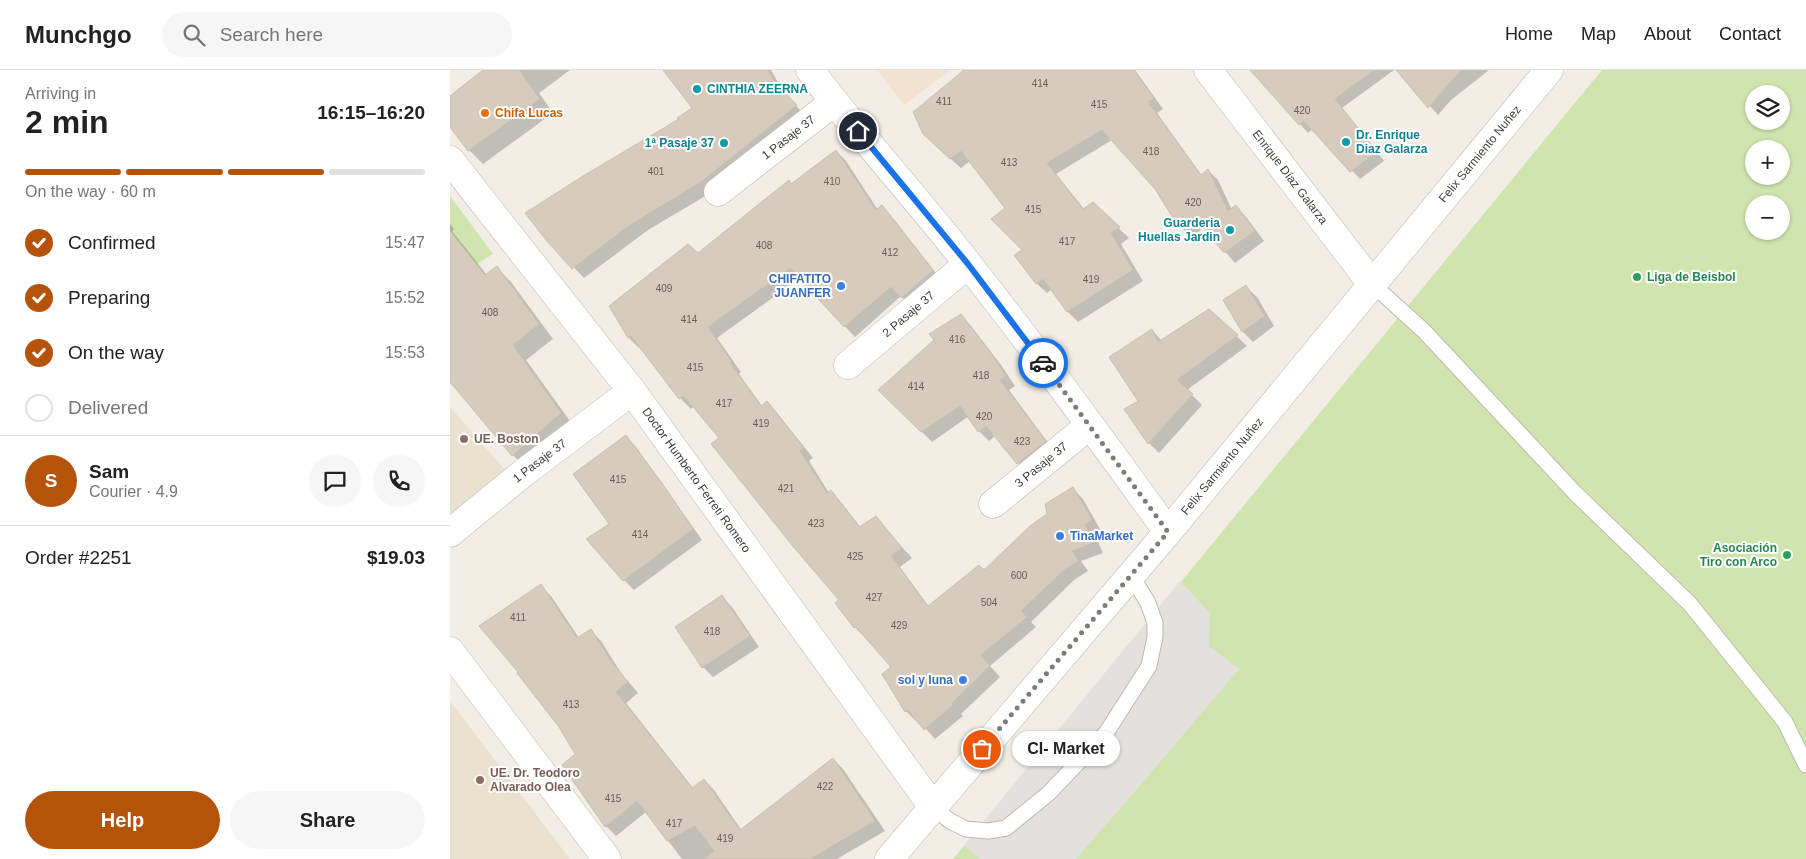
<!DOCTYPE html>
<html lang="en">
<head>
<meta charset="utf-8">
<style>
	body { margin:0; font-family:Helvetica,sans-serif; background:#f6f6f6; color:#222; height:100vh; display:flex; flex-direction:column; font-size:19px; white-space:nowrap }
	* { box-sizing:border-box; margin:0 }
	p { font-size:16px; color:#767676 }
	.icon { flex:none; width:28px; height:28px; fill:none; stroke:currentColor; stroke-width:2; stroke-linecap:round; stroke-linejoin:round }
	.map { position:relative; flex:1; overflow:hidden }
	.panel { display:flex; flex-direction:column; background:#fff; width:450px }
	.panel>* { flex:none }
	.fabs { position:absolute; left:1295px; top:15px; display:grid; gap:10px }
	.fabs a { display:grid; place-items:center; width:45px; height:45px; border-radius:50%; background:#fff; box-shadow:0 1px 4px #0004; font-size:25px }
	.pin { position:absolute; display:grid; place-items:center; width:42px; height:42px; color:#fff; margin:-21px; border:2px solid #fff; border-radius:50%; box-shadow:0 1px 5px #0007 }
	.courier { position:absolute; display:grid; place-items:center; width:50px; height:50px; margin:-25px; border:4px solid #1a73e8; border-radius:50%; background:#fff; color:#222; box-shadow:0 1px 6px #0007 }
	.bubble { position:absolute; height:35px; border-radius:18px; background:#fff; box-shadow:0 1px 4px #0004; font-size:16px; font-weight:700; line-height:35px; text-align:center }
	.head em { font-style:normal; font-weight:700 }
	.head div { display:flex; flex-direction:column-reverse }
	.head { display:flex; align-items:center; justify-content:space-between; height:85px; padding:0 25px }
	h1 { font-size:32px; font-weight:700; line-height:38px }
	.bar { display:grid; grid-template-columns:repeat(4,1fr); gap:8px 5px; align-content:center; height:60px; padding:0 25px }
	.bar i { height:6px; border-radius:4px; background:#e0e0e0 }
	.bar .on { background:#b45309 }
	.bar p { grid-column:span 4 }
	.line { display:flex; align-items:center; gap:12px; padding:0 25px; border-top:1px solid #e0e0e0 }
	.line div { flex:1 }
	.round { display:grid; place-items:center; flex:none; width:52px; height:52px; border-radius:26px; background:#f6f6f6 }
	ol { padding:0 25px; list-style:none }
	li { display:flex; align-items:center; gap:15px; height:55px }
	li p { margin-inline-start:auto }
	li .icon { padding:5px; border-radius:50%; background:#b45309; color:#fff; stroke-width:4 }
	li:last-child { color:#767676 }
	li i { width:28px; height:28px; border:2px solid #e0e0e0; border-radius:50% }
	.action { display:flex; gap:10px; margin-top:auto; padding:10px 25px }
	.action a { flex:1; height:58px; border-radius:30px; background:#b45309; color:#fff; font-size:20px; font-weight:700; line-height:58px; text-align:center }
	.action a+a { background:#f6f6f6; color:#222 }
	header { display:flex; align-items:center; gap:30px; box-sizing:border-box; height:70px; padding:0 25px; background:#fff; border-bottom:1px solid #e0e0e0 }
	header strong { font-size:24px }
	nav { display:flex; gap:28px; margin-inline-start:auto; font-size:18px }
	.search { width:350px; height:45px; background:#f6f6f6; display:flex; align-items:center; gap:12px; box-sizing:border-box; padding:0 18px; border-radius:28px; color:#767676; font-size:19px }
	main { display:flex; flex:1; min-height:0 }
	.map>svg:first-child { display:block }
	.commercial { fill:#f4e2d0 }
	.education { fill:#ebe1cf }
	.green { fill:#d0e5ae; fill-rule:evenodd }
	.parking { fill:#e3e0dd }
	.shadow { fill:#0003 }
	.building { fill:#d6cbbd; stroke:#cdbfae }
	.lines { fill:none; stroke-linecap:round; stroke-linejoin:round }
	.service-casing { stroke:#c0b7ab; stroke-width:17 }
	.minor-casing { stroke:#c0b7ab; stroke-width:29 }
	.tertiary-casing { stroke:#c0b7ab; stroke-width:29 }
	.service { stroke:#fff; stroke-width:15 }
	.minor { stroke:#fff; stroke-width:28 }
	.tertiary { stroke:#fff; stroke-width:28 }
	.done { stroke:#817b73; stroke-width:5; stroke-dasharray:0 9 }
	.route { stroke:#1a73e8; stroke-width:6 }
	.culture-dot { fill:#0f9aa8; stroke:#fff; stroke-width:2 }
	.food-dot { fill:#e8710a; stroke:#fff; stroke-width:2 }
	.leisure-dot { fill:#2e9e5b; stroke:#fff; stroke-width:2 }
	.shop-dot { fill:#3f7fe0; stroke:#fff; stroke-width:2 }
	.education-dot { fill:#8d6e63; stroke:#fff; stroke-width:2 }
	.labels { text-anchor:middle; stroke-width:4; stroke-linejoin:round; paint-order:stroke }
	.number-label { font-size:10px; fill:#686057 }
	.culture-label { font-size:12px; font-weight:bold; fill:#0d838f; stroke:#fff; text-anchor:start }
	.food-label { font-size:12px; font-weight:bold; fill:#c56008; stroke:#fff; text-anchor:start }
	.street-label { font-size:12px; fill:#443d35; stroke:#fff }
	.leisure-label { font-size:12px; font-weight:bold; fill:#27864d; stroke:#fff; text-anchor:start }
	.shop-label { font-size:12px; font-weight:bold; fill:#366cbe; stroke:#fff; text-anchor:end }
	.education-label { font-size:12px; font-weight:bold; fill:#785e54; stroke:#fff; text-anchor:start }
</style>
</head>
<body>
<header>
<strong>Munchgo</strong>
<div class="search"><svg class="icon" aria-label="search" viewBox="0 0 24 24"><circle cx="10" cy="10" r="6"/><path d="M15 15l6 6"/></svg>Search here</div>
<nav><a>Home</a><a>Map</a><a>About</a><a>Contact</a></nav>
</header>
<main>
<section class="panel">
<div class="head"><div><h1>2 min</h1><p>Arriving in</p></div><em>16:15–16:20</em></div>
<div class="bar"><i class="on"></i><i class="on"></i><i class="on"></i><i></i><p>On the way · 60 m</p></div>
<ol>
<li><svg class="icon" aria-label="check" viewBox="0 0 24 24"><path d="M5 12l5 5 9-10"/></svg>Confirmed<p>15:47</p></li>
<li><svg class="icon" aria-label="check" viewBox="0 0 24 24"><path d="M5 12l5 5 9-10"/></svg>Preparing<p>15:52</p></li>
<li><svg class="icon" aria-label="check" viewBox="0 0 24 24"><path d="M5 12l5 5 9-10"/></svg>On the way<p>15:53</p></li>
<li><i></i>Delivered</li>
</ol>
<div class="line" style="height:90px"><b class="round" style="background:#b45309;color:#fff">S</b><div><b>Sam</b><p>Courier · 4.9</p></div><a class="round"><svg class="icon" aria-label="chat" viewBox="0 0 24 24"><path d="M4 5h16v11H9l-5 4z"/></svg></a><a class="round"><svg class="icon" aria-label="phone" viewBox="0 0 24 24"><path d="M5 4h4l2 5-3 2q2 4 5 5l2-3 5 2v4C11 20 4 13 5 4z"/></svg></a></div>
<div class="line" style="height:65px"><div>Order #2251</div><b>$19.03</b></div>
<div class="action"><a>Help</a><a>Share</a></div>
</section>
<div class="map">
<svg width="1356" height="789" viewBox="0 0 1356 789">
	<rect width="100%" height="100%" fill="#f2ede5"/>
	<polygon class="commercial" points="428,0 500,0 454,35"/>
	<g class="education">
		<polygon points="0,337 56,401 0,444"/>
		<polygon points="0,631 120,789 0,789"/>
	</g>
	<g class="green">
		<path d="M 1152,0 L 1356,0 L 1356,789 L 503,789 ZM 1304,24 L 1331,24 L 1331,51 L 1304,51 ZM 1304,79 L 1331,79 L 1331,106 L 1304,106 ZM 1304,134 L 1331,134 L 1331,161 L 1304,161 Z"/>
		<polygon points="0,126 43,184 27,194 0,161"/>
	</g>
	<polygon class="parking" points="730,511 760,543 759,576 789,599 694,711 626,789 530,789 514,775"/>
	<g class="shadow">
		<polygon points="36,0 120,0 89,23 103,43 33,94 19,80 0,55 0,28"/>
		<polygon points="215,0 321,0 335,25 356,46 262,122 198,160 134,208 97,169 243,38"/>
		<polygon points="516,0 685,0 713,39 707,43 752,106 758,100 768,110 782,140 786,137 796,147 814,171 785,193 754,157 747,163 737,163 727,152 706,118 662,70 606,104 634,139 643,134 679,168 671,174 693,211 628,252 618,242 602,219 597,223 586,213 557,138 520,91 511,98 484,74"/>
		<polygon points="800,0 944,0 892,38 934,91 910,109 863,59 858,63"/>
		<polygon points="948,0 1039,0 1001,30 988,45"/>
		<polygon points="386,81 396,91 428,140 432,137 442,147 492,211 462,237 451,226 405,267 350,208 267,268 291,302 289,304 312,336 316,333 327,343 363,388 359,391 379,423 381,422 391,432 411,458 425,448 462,488 450,497 479,537 534,502 598,445 623,419 633,429 651,461 645,465 653,483 631,491 638,501 624,510 581,552 586,557 540,596 550,607 511,644 513,646 485,669 468,650 466,651 456,641 443,597 405,557 390,531 271,368 244,336 241,339 230,328 190,277 189,278 179,268 161,236 248,185"/>
		<polygon points="0,154 4,159 2,161 37,205 47,198 61,212 103,269 76,290 125,358 77,399 63,385 0,295"/>
		<polygon points="796,217 807,227 824,256 803,272 793,262 774,231"/>
		<polygon points="759,240 797,276 737,320 752,335 709,383 699,373 690,331 702,260 712,271"/>
		<polygon points="511,245 521,256 551,295 565,316 559,320 605,382 578,404 545,366 539,371 529,361 519,346 482,372 430,320"/>
		<polygon points="176,367 186,377 252,470 184,520 174,510 161,454"/>
		<polygon points="91,516 101,526 129,568 141,561 151,571 171,603 188,623 176,633 243,718 254,710 264,720 292,761 383,689 393,699 435,761 387,789 232,789 196,742 166,766 156,756 113,695 127,685"/>
		<polygon points="272,527 282,537 309,577 263,607 253,597"/>
	</g>
	<g class="building">
		<polygon points="33,0 69,0 90,29 18,81 0,57 0,26"/>
		<polygon points="213,0 318,0 325,13 347,35 251,112 180,155 122,199 96,170 75,143 133,106 229,49 227,48 242,38"/>
		<polygon points="514,0 684,0 704,28 698,32 751,105 758,99 778,141 786,135 805,161 774,183 745,147 736,153 726,153 705,119 652,60 597,93 633,139 643,132 670,157 661,163 683,200 617,242 593,209 586,214 564,185 572,180 541,149 555,138 511,81 500,89 473,64 463,42"/>
		<polygon points="800,0 924,0 885,29 927,82 900,102 854,51 849,55"/>
		<polygon points="946,0 1011,0 978,38"/>
		<polygon points="386,80 426,140 432,135 483,200 451,228 441,217 394,257 340,198 258,257 282,292 280,293 311,336 317,331 354,378 350,381 377,423 381,420 409,457 426,446 452,478 441,486 478,536 529,495 534,500 580,456 597,444 595,434 623,417 642,450 635,455 644,473 622,481 629,491 614,500 571,541 577,547 531,585 540,596 502,633 503,635 474,660 458,640 455,642 432,604 441,597 406,557 404,558 385,533 389,530 346,480 261,374 269,368 234,326 229,329 181,266 178,268 159,236 238,174 248,183 339,110 341,114"/>
		<polygon points="0,161 35,205 47,196 89,254 63,275 111,343 62,386 0,312"/>
		<polygon points="796,215 815,246 792,262 773,230"/>
		<polygon points="759,239 788,265 727,310 743,324 698,374 674,339 688,331 659,287 702,259 708,272"/>
		<polygon points="511,244 541,283 556,306 550,310 596,371 567,394 536,356 528,362 510,336 471,362 428,320 484,270 479,264"/>
		<polygon points="176,365 212,413 243,459 173,511 136,469 159,454 123,404"/>
		<polygon points="91,514 127,568 141,559 161,591 178,612 166,622 242,718 254,709 290,760 383,688 425,751 360,789 254,789 264,781 245,756 217,771 187,731 155,757 112,695 125,684 109,657 67,603 68,602 29,556"/>
		<polygon points="272,525 300,566 252,598 225,557"/>
	</g>
	<g class="lines">
		<defs>
			<g id="service">
				<polyline points="922,214 974,261 1125,423 1240,534 1335,652 1356,695"/>
				<polyline points="483,737 500,751 516,759 538,761 556,758 599,723 656,663 699,596 705,567 705,553 698,533 681,505"/>
			</g>
			<g id="minor">
				<path d="M 360,0 C 410,67 467,128 518,194 C 587,281 653,372 718,462"/>
				<path id="s1" d="M 758,0 L 922,214"/>
				<path id="s2" d="M 0,90 L 182,321 L 483,737"/>
				<path id="s3" d="M 268,122 L 384,32"/>
				<path id="s4" d="M 398,295 L 518,194"/>
				<path id="s5" d="M 543,434 L 640,355"/>
				<path id="s6" d="M 0,463 L 72,404 L 182,321"/>
				<polyline points="0,581 157,789"/>
			</g>
			<g id="tertiary">
				<path id="s7" d="M 439,789 L 718,462 L 1099,0"/>
			</g>
		</defs>
		<use href="#service" class="service-casing"/>
		<use href="#minor" class="minor-casing"/>
		<use href="#tertiary" class="tertiary-casing"/>
		<use href="#service" class="service"/>
		<use href="#minor" class="minor"/>
		<use href="#tertiary" class="tertiary"/>
	</g>
	<g class="lines">
		<polyline class="done" points="532,679 718,462 593,293"/>
		<polyline class="route" points="408,61 518,194 593,293"/>
	</g>
	<g class="culture-dot">
		<circle cx="247" cy="19" r="5"/>
		<circle cx="896" cy="72" r="5"/>
		<circle cx="274" cy="73" r="5"/>
		<circle cx="780" cy="160" r="5"/>
	</g>
	<circle class="food-dot" cx="35" cy="43" r="5"/>
	<g class="leisure-dot">
		<circle cx="1187" cy="207" r="5"/>
		<circle cx="1337" cy="485" r="5"/>
	</g>
	<g class="shop-dot">
		<circle cx="391" cy="216" r="5"/>
		<circle cx="610" cy="466" r="5"/>
		<circle cx="513" cy="610" r="5"/>
	</g>
	<g class="education-dot">
		<circle cx="14" cy="369" r="5"/>
		<circle cx="30" cy="710" r="5"/>
	</g>
	<g class="labels">
		<g class="number-label">
			<text x="590" y="17">414</text>
			<text x="494" y="35">411</text>
			<text x="649" y="38">415</text>
			<text x="852" y="44">420</text>
			<text x="701" y="85">418</text>
			<text x="559" y="96">413</text>
			<text x="206" y="105">401</text>
			<text x="382" y="115">410</text>
			<text x="743" y="136">420</text>
			<text x="583" y="143">415</text>
			<text x="617" y="175">417</text>
			<text x="314" y="179">408</text>
			<text x="440" y="186">412</text>
			<text x="641" y="213">419</text>
			<text x="214" y="222">409</text>
			<text x="40" y="246">408</text>
			<text x="239" y="253">414</text>
			<text x="507" y="273">416</text>
			<text x="245" y="301">415</text>
			<text x="531" y="309">418</text>
			<text x="466" y="320">414</text>
			<text x="274" y="337">417</text>
			<text x="534" y="350">420</text>
			<text x="311" y="357">419</text>
			<text x="572" y="375">423</text>
			<text x="168" y="413">415</text>
			<text x="336" y="422">421</text>
			<text x="366" y="457">423</text>
			<text x="190" y="468">414</text>
			<text x="405" y="490">425</text>
			<text x="569" y="509">600</text>
			<text x="424" y="531">427</text>
			<text x="539" y="536">504</text>
			<text x="68" y="551">411</text>
			<text x="449" y="559">429</text>
			<text x="262" y="565">418</text>
			<text x="121" y="638">413</text>
			<text x="375" y="720">422</text>
			<text x="163" y="732">415</text>
			<text x="224" y="757">417</text>
			<text x="275" y="772">419</text>
		</g>
		<g class="culture-label">
			<text x="257" y="23">CINTHIA ZEERNA</text>
			<text x="906" y="69">Dr. Enrique<tspan x="906" dy="14">Diaz Galarza</tspan></text>
			<text x="264" y="77" text-anchor="end">1ª Pasaje 37</text>
			<text x="770" y="157" text-anchor="end">Guarderia<tspan x="770" dy="14">Huellas Jardin</tspan></text>
		</g>
		<g class="food-label">
			<text x="45" y="47">Chifa Lucas</text>
		</g>
		<g class="street-label">
			<text dy="4" stroke="none"><textPath href="#s3" startOffset="89">1 Pasaje 37</textPath></text>
			<text dy="4" stroke="none"><textPath href="#s7" startOffset="920">Felix Sarmiento Nuñez</textPath></text>
			<text dy="4" stroke="none"><textPath href="#s1" startOffset="135">Enrique Díaz Galarza</textPath></text>
			<text dy="4" stroke="none"><textPath href="#s4" startOffset="79">2 Pasaje 37</textPath></text>
			<text dy="4" stroke="none"><textPath href="#s6" startOffset="115">1 Pasaje 37</textPath></text>
			<text dy="4" stroke="none"><textPath href="#s5" startOffset="62">3 Pasaje 37</textPath></text>
			<text dy="4" stroke="none"><textPath href="#s7" startOffset="515">Felix Sarmiento Nuñez</textPath></text>
			<text dy="4" stroke="none"><textPath href="#s2" startOffset="404">Doctor Humberto Ferreti Romero</textPath></text>
		</g>
		<g class="leisure-label">
			<text x="1197" y="211">Liga de Beisbol</text>
			<text x="1327" y="482" text-anchor="end">Asociación<tspan x="1327" dy="14">Tiro con Arco</tspan></text>
		</g>
		<g class="shop-label">
			<text x="381" y="213">CHIFATITO<tspan x="381" dy="14">JUANFER</tspan></text>
			<text x="620" y="470" text-anchor="start">TinaMarket</text>
			<text x="503" y="614">sol y luna</text>
		</g>
		<g class="education-label">
			<text x="24" y="373">UE. Boston</text>
			<text x="40" y="707">UE. Dr. Teodoro<tspan x="40" dy="14">Alvarado Olea</tspan></text>
		</g>
	</g>
</svg>
<div class="fabs">
<a><svg class="icon" aria-label="layers" viewBox="0 0 24 24"><path d="M12 4l9 5-9 5-9-5zM3 14l9 5 9-5"/></svg></a>
<a>+</a>
<a>−</a>
</div>
<div class="pin" style="left:532px;top:679px;background:#ea580c"><svg class="icon" aria-label="bag" viewBox="0 0 24 24"><path d="M5 8h14l-1 12H6zM9 8a3 3 0 0 1 6 0"/></svg></div>
<div class="pin" style="left:408px;top:61px;background:#1f2937"><svg class="icon" aria-label="home" viewBox="0 0 24 24"><path d="M3 11l9-7 9 7M6 9v11h12V9"/></svg></div>
<div class="courier" style="left:593px;top:293px"><svg class="icon" aria-label="car" viewBox="0 0 24 24"><path d="M5 17H2v-5l4-1 3-4h7l3 4 3 1v5h-3M9 17h6M6 11h13"/><circle cx="7" cy="17" r="2"/><circle cx="17" cy="17" r="2"/></svg></div>
<div class="bubble" style="left:562px;top:661px;width:108px">CI- Market</div>
</div>
</main>
</body>
</html>
